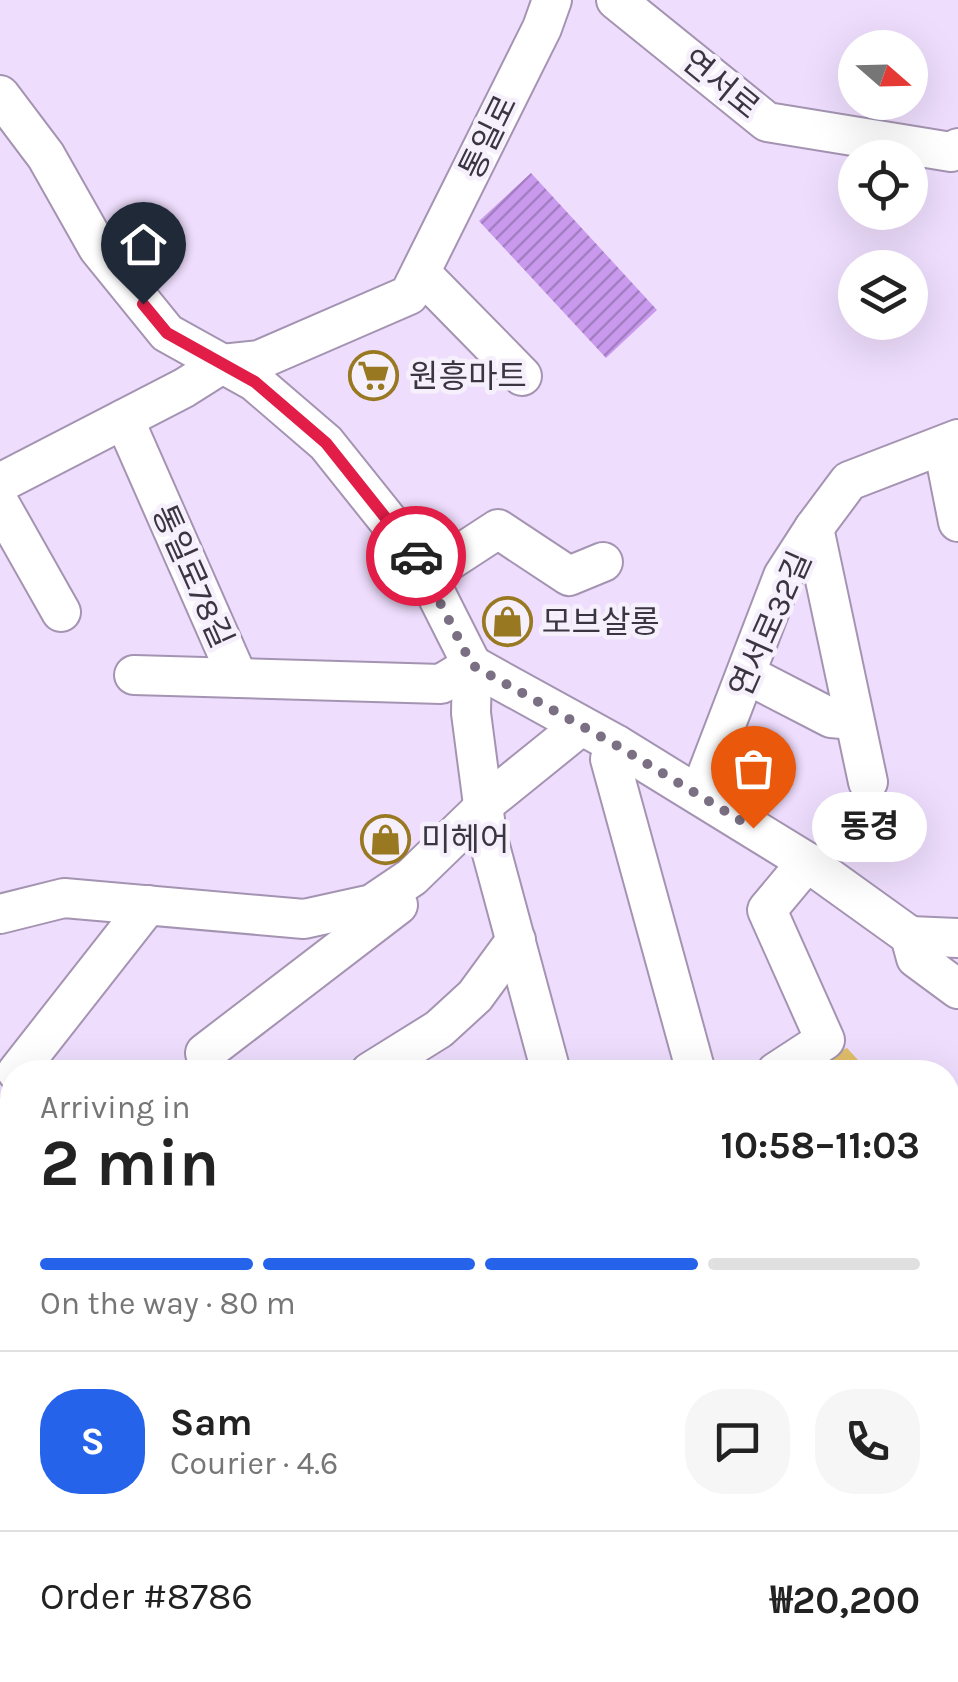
<!DOCTYPE html>
<html lang="en">
<head>
<meta charset="utf-8">
<style>
	body { margin:0; font-family:Karla,"Noto Sans KR",sans-serif; background:#f6f6f6; color:#222; height:100vh; display:flex; flex-direction:column; font-size:38px; white-space:nowrap }
	* { box-sizing:border-box; margin:0 }
	p { font-size:32px; color:#767676 }
	.icon { flex:none; width:55px; height:55px; fill:none; stroke:currentColor; stroke-width:2; stroke-linecap:round; stroke-linejoin:round }
	.map { position:relative; flex:1; overflow:hidden }
	.drawer { position:absolute; left:0px; top:1060px; width:960px; height:622px; display:flex; flex-direction:column; background:#fff; border-radius:40px 40px 0 0; box-shadow:0 10px 40px #0002 }
	.drawer>* { flex:none }
	.needle { width:65px; rotate:110deg }
	.tools { position:absolute; left:838px; top:30px; display:grid; gap:20px }
	.tools a { display:grid; place-items:center; width:90px; height:90px; border-radius:50%; background:#fff; box-shadow:0 10px 40px #0002; font-size:50px }
	.pin { position:absolute; display:grid; place-items:center; width:85px; height:85px; color:#fff; margin:-102px -42px; border-radius:50% 50% 50% 0; rotate:-45deg; box-shadow:0 0 10px #0007 }
	.pin .icon { rotate:45deg }
	.courier { position:absolute; display:grid; place-items:center; width:100px; height:100px; margin:-50px; border:8px solid #e11d48; border-radius:50%; background:#fff; color:#222; box-shadow:0 2px 12px #0007 }
	.bubble { position:absolute; height:70px; border-radius:35px; background:#fff; box-shadow:0 10px 40px #0002; font-size:32px; font-weight:700; line-height:70px; text-align:center }
	.head em { font-style:normal; font-weight:700 }
	.head div { display:flex; flex-direction:column-reverse }
	.head { display:flex; align-items:center; justify-content:space-between; height:170px; padding:0 40px }
	h1 { font-size:65px; font-weight:700; line-height:75px }
	.bar { display:grid; grid-template-columns:repeat(4,1fr); gap:15px 10px; align-content:center; height:120px; padding:0 40px }
	.bar i { height:12px; border-radius:8px; background:#e0e0e0 }
	.bar .selected { background:#2563eb }
	.bar p { grid-column:span 4 }
	.line { display:flex; align-items:center; gap:25px; padding:0 40px; border-top:2px solid #e0e0e0 }
	.line div { flex:1 }
	.round { display:grid; place-items:center; flex:none; width:105px; height:105px; border-radius:40px; background:#f6f6f6 }
	.map>svg:first-child { display:block }
	.park { fill:url(#park-crowns) }
	.building { fill:url(#building-hatch) }
	.lines { fill:none; stroke-linecap:round; stroke-linejoin:round }
	.minor-casing { stroke:#a494b2; stroke-width:42 }
	.minor { stroke:#fff; stroke-width:38 }
	.done { stroke:#7a6f83; stroke-width:10; stroke-dasharray:0 18 }
	.route { stroke:#e11d48; stroke-width:12 }
	.labels { text-anchor:middle; stroke-width:9; stroke-linejoin:round; paint-order:stroke }
	.street-label { font-size:32px; fill:#3b3441; stroke:#f6effc }
	.poi-label { font-size:32px; fill:#3b3441; stroke:#f6effc; text-anchor:start }
</style>
</head>
<body>
<div class="map">
<svg width="958" height="1682" viewBox="0 0 958 1682">
	<defs>
		<pattern id="park-crowns" width="20" height="18" patternUnits="userSpaceOnUse" patternTransform="scale(2.5)"><rect width="20" height="18" fill="#e1be69"/><path d="M2 6a3 3 0 1 1 6 0M12 15a3 3 0 1 1 6 0" fill="none" stroke="#b89b58"/></pattern>
		<pattern id="building-hatch" width="6" height="6" patternUnits="userSpaceOnUse" patternTransform="scale(2.5)"><rect width="6" height="6" fill="#c999ee"/><path d="M-1 1l2-2M0 6l6-6M5 7l2-2" fill="none" stroke="#a47ec2"/></pattern>
	</defs>
	<rect width="100%" height="100%" fill="#eeddfd"/>
	<polygon class="park" points="847,1048 869,1072 790,1072"/>
	<g class="building">
		<polygon points="531,173 657,310 606,358 479,221"/>
		<polygon points="414,1670 501,1670 497,1682 420,1682"/>
	</g>
	<g class="lines">
		<defs>
			<g id="minor">
				<polyline points="616,0 767,122 951,152 958,148"/>
				<polyline points="0,95 46,156 98,248 167,333 255,382 326,443 418,558 472,665 471,713 487,835 551,1072"/>
				<polyline points="421,273 522,376"/>
				<polyline points="124,419 238,678"/>
				<polyline points="943,446 958,522"/>
				<polyline points="0,483 184,388 222,364 259,360 409,295 542,28 552,0"/>
				<polyline points="0,504 61,612"/>
				<polyline points="814,528 868,782"/>
				<polyline points="426,576 498,529 569,576 603,562"/>
				<polyline points="746,674 831,718 854,720"/>
				<polyline points="134,675 441,684 472,665 617,745 807,862 910,936 916,958 958,989"/>
				<polyline points="617,745 610,759 696,1072"/>
				<polyline points="699,795 783,576 814,528 849,481 958,439"/>
				<polyline points="482,806 581,726"/>
				<polyline points="0,914 64,898 304,919 372,904 412,877 482,809"/>
				<polyline points="910,936 958,938"/>
				<polyline points="205,1053 398,905"/>
				<polyline points="17,1072 148,905"/>
				<polyline points="370,1072 439,1029 475,996 516,940"/>
				<polyline points="776,1072 825,1040 767,910 807,862"/>
				<polyline points="948,1155 958,1152"/>
				<polyline points="948,1294 958,1293"/>
				<polyline points="0,1378 12,1364"/>
				<polyline points="948,1454 958,1453"/>
				<polyline points="948,1576 958,1574"/>
				<polyline points="0,1656 12,1638"/>
				<polyline points="714,1670 715,1682"/>
				<polyline points="799,1670 801,1682"/>
				<polyline points="575,1677 591,1670"/>
				<polyline points="104,1682 105,1670"/>
				<polyline points="217,1682 222,1670"/>
				<polyline points="403,1682 408,1670"/>
			</g>
		</defs>
		<use href="#minor" class="minor-casing"/>
		<use href="#minor" class="minor"/>
	</g>
	<g class="lines">
		<polyline class="done" points="416,556 472,665 616,745 753,828"/>
		<polyline class="route" points="143,304 167,333 255,382 326,443 416,556"/>
	</g>
	<defs>
		<symbol id="supermarket-ring" viewBox="-11 -11 22 22"><circle r="9.5" fill="#f6effc" stroke="#987821" stroke-width="1.5"/><path d="M-6-5.5h2.5l.6 2H6L4.5 2H-2.5L-4.4-4H-6ZM-1.5 3.2a1.3 1.3 0 1 0 .1 0ZM3 3.2a1.3 1.3 0 1 0 .1 0Z" fill="#987821"/></symbol>
		<symbol id="shop-ring" viewBox="-11 -11 22 22"><circle r="9.5" fill="#f6effc" stroke="#987821" stroke-width="1.5"/><path d="M-5-2.5h2.3a2.7 3.5 0 0 1 5.4 0H5L5.5 6h-11ZM-1.5-2.5h3a1.5 2.3 0 0 0-3 0Z" fill="#987821"/></symbol>
	</defs>
	<g fill-rule="evenodd">
		<use href="#supermarket-ring" x="346" y="348" width="55" height="55"/>
		<use href="#shop-ring" x="480" y="594" width="55" height="55"/>
		<use href="#shop-ring" x="358" y="812" width="55" height="55"/>
	</g>
	<g class="labels">
		<g class="street-label">
			<text transform="translate(721 84) rotate(39)" y="11">연서로</text>
			<text transform="translate(488 137) rotate(-64)" y="11">통일로</text>
			<text transform="translate(193 576) rotate(66)" y="11">통일로78길</text>
			<text transform="translate(770 624) rotate(-66)" y="11">연서로32길</text>
		</g>
		<g class="poi-label">
			<text x="409" y="387">원흥마트</text>
			<text x="542" y="633">모브살롱</text>
			<text x="421" y="850">미헤어</text>
		</g>
	</g>
</svg>
<div class="tools">
<a><svg class="needle" viewBox="-14 -14 28 28"><path d="M0-13l5 13h-10z" fill="#e53935"/><path d="M0 13l5-13h-10z" fill="#767676"/></svg></a>
<a><svg class="icon" aria-label="locate" viewBox="0 0 24 24"><circle cx="12" cy="12" r="6"/><path d="M12 2v4M12 18v4M2 12h4M18 12h4"/></svg></a>
<a><svg class="icon" aria-label="layers" viewBox="0 0 24 24"><path d="M12 4l9 5-9 5-9-5zM3 14l9 5 9-5"/></svg></a>
</div>
<div class="pin" style="left:753px;top:828px;background:#ea580c"><svg class="icon" aria-label="bag" viewBox="0 0 24 24"><path d="M5 8h14l-1 12H6zM9 8a3 3 0 0 1 6 0"/></svg></div>
<div class="pin" style="left:143px;top:304px;background:#1f2937"><svg class="icon" aria-label="home" viewBox="0 0 24 24"><path d="M3 11l9-7 9 7M6 9v11h12V9"/></svg></div>
<div class="courier" style="left:416px;top:556px"><svg class="icon" aria-label="car" viewBox="0 0 24 24"><path d="M5 17H2v-5l4-1 3-4h7l3 4 3 1v5h-3M9 17h6M6 11h13"/><circle cx="7" cy="17" r="2"/><circle cx="17" cy="17" r="2"/></svg></div>
<div class="bubble" style="left:812px;top:792px;width:115px">동경</div>
<section class="drawer">
<div class="head"><div><h1>2 min</h1><p>Arriving in</p></div><em>10:58–11:03</em></div>
<div class="bar"><i class="selected"></i><i class="selected"></i><i class="selected"></i><i></i><p>On the way · 80 m</p></div>
<div class="line" style="height:180px"><b class="round" style="background:#2563eb;color:#fff">S</b><div><b>Sam</b><p>Courier · 4.6</p></div><a class="round"><svg class="icon" aria-label="chat" viewBox="0 0 24 24"><path d="M4 5h16v11H9l-5 4z"/></svg></a><a class="round"><svg class="icon" aria-label="phone" viewBox="0 0 24 24"><path d="M5 4h4l2 5-3 2q2 4 5 5l2-3 5 2v4C11 20 4 13 5 4z"/></svg></a></div>
<div class="line" style="height:130px"><div>Order #8786</div><b>₩20,200</b></div>
</section>
</div>
</body>
</html>
